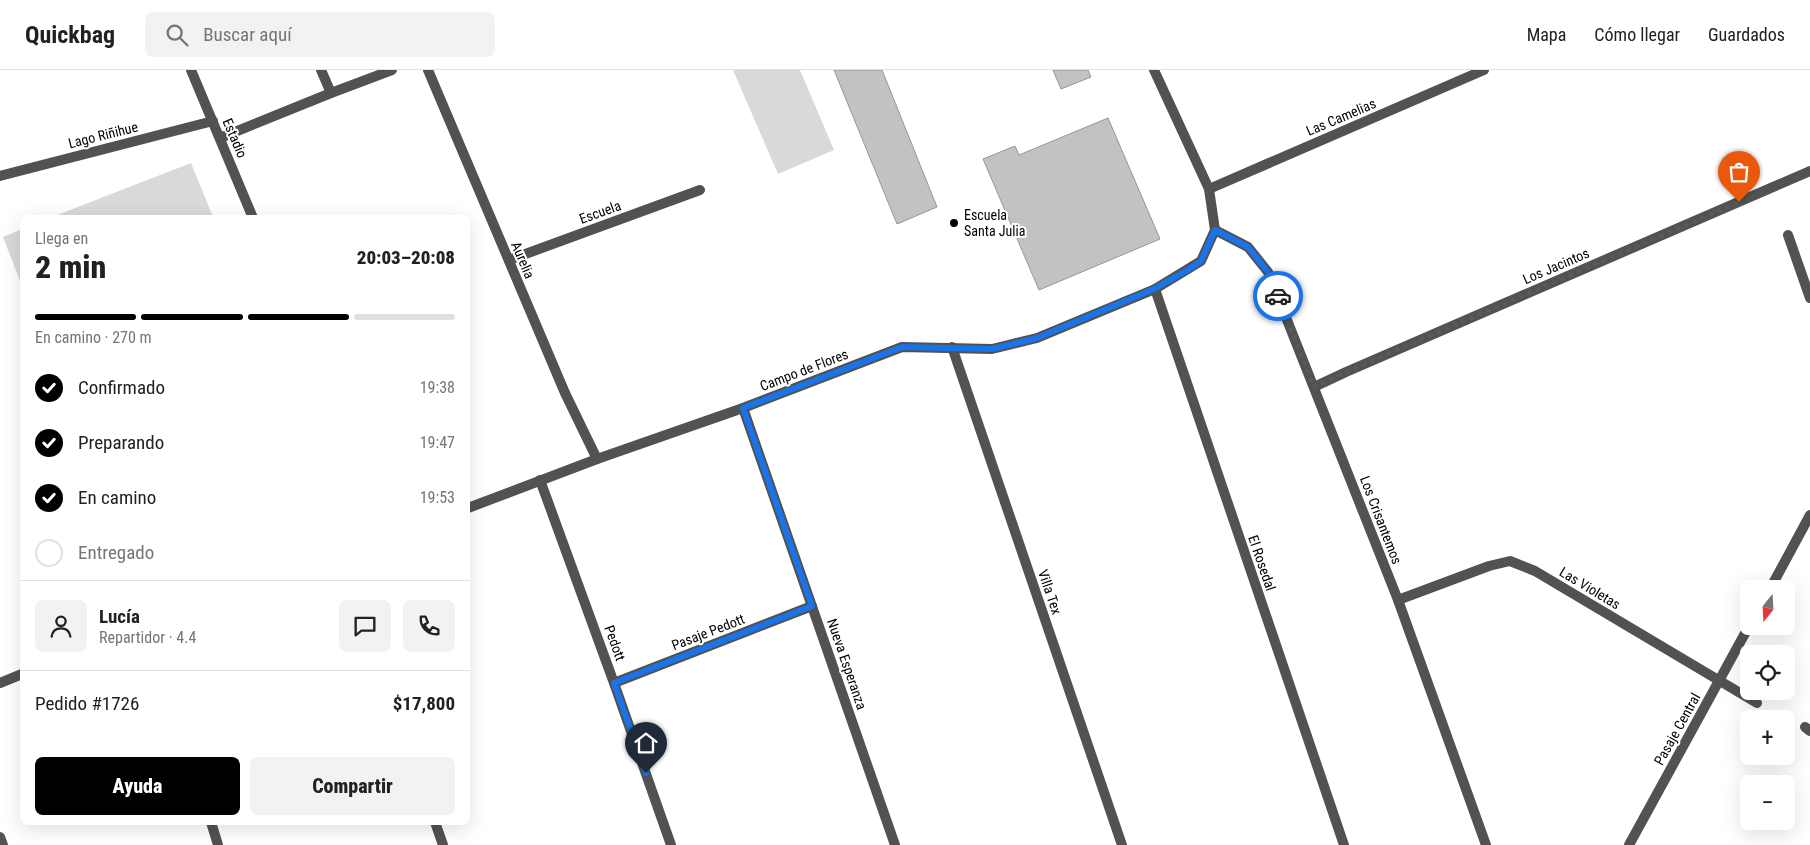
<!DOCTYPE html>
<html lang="es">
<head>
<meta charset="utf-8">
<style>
	body { margin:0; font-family:"Roboto Condensed",sans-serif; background:#f2f2f2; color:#202124; height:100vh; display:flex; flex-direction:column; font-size:19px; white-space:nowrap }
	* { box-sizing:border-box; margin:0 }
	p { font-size:16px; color:#757577 }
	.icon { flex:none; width:28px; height:28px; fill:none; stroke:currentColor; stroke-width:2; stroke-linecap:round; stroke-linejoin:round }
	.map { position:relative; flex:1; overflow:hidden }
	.details { position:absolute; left:20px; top:145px; width:450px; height:610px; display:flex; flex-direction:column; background:#fff; border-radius:8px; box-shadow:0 5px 20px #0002 }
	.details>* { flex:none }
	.needle { width:32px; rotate:198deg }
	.tools { position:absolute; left:1740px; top:510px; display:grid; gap:10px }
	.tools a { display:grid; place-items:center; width:55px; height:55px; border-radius:8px; background:#fff; box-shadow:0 5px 20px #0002; font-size:25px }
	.pin { position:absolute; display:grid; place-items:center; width:42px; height:42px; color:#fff; margin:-51px -21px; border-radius:50% 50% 50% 0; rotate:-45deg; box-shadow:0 0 5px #0007 }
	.pin .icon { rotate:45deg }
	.courier { position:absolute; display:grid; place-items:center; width:50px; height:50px; margin:-25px; border:4px solid #1a73e8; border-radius:50%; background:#fff; color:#222; box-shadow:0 1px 6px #0007 }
	.headline em { font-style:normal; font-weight:800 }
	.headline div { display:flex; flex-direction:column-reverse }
	.headline { display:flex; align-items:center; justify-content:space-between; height:85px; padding:0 15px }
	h1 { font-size:32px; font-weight:800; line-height:38px }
	.bar { display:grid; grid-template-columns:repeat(4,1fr); gap:8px 5px; align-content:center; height:60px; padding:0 15px }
	.bar i { height:6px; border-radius:4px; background:#e0e0e0 }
	.bar .current { background:#000 }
	.bar p { grid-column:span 4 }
	.line { display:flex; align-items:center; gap:12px; padding:0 15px; border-top:1px solid #e0e0e0 }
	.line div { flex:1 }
	.round { display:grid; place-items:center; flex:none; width:52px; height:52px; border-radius:8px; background:#f2f2f2 }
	ol { padding:0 15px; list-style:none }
	li { display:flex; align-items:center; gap:15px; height:55px }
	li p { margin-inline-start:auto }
	li .icon { padding:5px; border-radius:50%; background:#000; color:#fff; stroke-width:4 }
	li:last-child { color:#757577 }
	li i { width:28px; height:28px; border:2px solid #e0e0e0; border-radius:50% }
	.button { display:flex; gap:10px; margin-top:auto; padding:10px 15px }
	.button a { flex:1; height:58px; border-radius:8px; background:#000; color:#fff; font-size:20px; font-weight:800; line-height:58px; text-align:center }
	.button a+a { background:#f2f2f2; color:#202124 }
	header { display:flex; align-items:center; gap:30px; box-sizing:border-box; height:70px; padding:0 25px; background:#fff; border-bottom:1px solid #e0e0e0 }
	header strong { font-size:24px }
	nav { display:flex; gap:28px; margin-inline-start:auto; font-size:18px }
	.search { width:350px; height:45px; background:#f2f2f2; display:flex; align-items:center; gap:12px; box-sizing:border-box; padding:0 18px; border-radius:8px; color:#757577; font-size:19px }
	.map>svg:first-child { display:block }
	.green { fill:#d9d9d9 }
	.building { fill:#c2c2c2; stroke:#969696 }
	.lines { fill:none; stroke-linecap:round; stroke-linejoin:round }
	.minor { stroke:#525252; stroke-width:10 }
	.tertiary { stroke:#525252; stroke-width:10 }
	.done { stroke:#595959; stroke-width:5; stroke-dasharray:0 9 }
	.route { stroke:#1a73e8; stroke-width:6 }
	.poi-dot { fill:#000; stroke:#fff; stroke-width:2 }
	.labels { text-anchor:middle; stroke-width:4; stroke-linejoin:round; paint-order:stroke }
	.street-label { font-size:14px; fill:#000; stroke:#fff }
	.poi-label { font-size:14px; fill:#000; stroke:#fff; text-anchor:start }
</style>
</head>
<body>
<header>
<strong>Quickbag</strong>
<div class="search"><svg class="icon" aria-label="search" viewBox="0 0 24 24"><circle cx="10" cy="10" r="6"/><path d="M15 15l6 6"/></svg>Buscar aquí</div>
<nav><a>Mapa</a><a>Cómo llegar</a><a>Guardados</a></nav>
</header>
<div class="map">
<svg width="1810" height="775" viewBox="0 0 1810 775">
	<rect width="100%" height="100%" fill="#fff"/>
	<g class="green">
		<polygon points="733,0 800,0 834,80 778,104"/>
		<polygon points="191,93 213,147 52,147"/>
		<polygon points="22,159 22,216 3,167"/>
	</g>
	<g class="building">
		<polygon points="834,0 882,0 937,137 897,154"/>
		<polygon points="1053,0 1088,0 1091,7 1061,19"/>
		<polygon points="1108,48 1160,169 1039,220 983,89 1015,76 1019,85"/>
	</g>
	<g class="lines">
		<g class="minor">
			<polyline points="191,0 253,148"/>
			<polyline points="321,0 331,23"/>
			<polyline points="428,0 565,323 597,389"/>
			<polyline points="220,68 331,23 392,0"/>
			<polyline points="0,106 213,51"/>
			<polyline points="1209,119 1484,0"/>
			<polyline points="1215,160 1248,177 1268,202 1398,530 1486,775"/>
			<polyline points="1788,165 1810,228"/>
			<polyline points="509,190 700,120"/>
			<polyline points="952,277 1122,775"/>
			<polyline points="1314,317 1346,302 1810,101"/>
			<polyline points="743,338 895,775"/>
			<polyline points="540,410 614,613 671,775"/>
			<polyline points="468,438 597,389 743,338 902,277 992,279 1037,268 1155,219"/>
			<polyline points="1770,519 1810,445"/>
			<polyline points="1398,530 1489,496 1510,491 1535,501 1757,633"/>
			<polyline points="0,613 22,604"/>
			<polyline points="614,613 812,536"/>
			<polyline points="1805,657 1810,661"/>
			<polyline points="211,752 218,775"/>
			<polyline points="435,752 443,775"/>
			<polyline points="0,767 3,775"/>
			<polyline points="1629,775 1749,556"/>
		</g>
		<polyline class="tertiary" points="1154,0 1209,119 1215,160 1201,191 1155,219 1344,775"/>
	</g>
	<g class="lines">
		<polyline class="done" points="1278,226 1314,317 1346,302 1739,132"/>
		<polyline class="route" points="646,703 614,613 812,536 743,338 902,277 992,279 1037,268 1154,219 1186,201 1201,191 1215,160 1248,177 1268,202 1278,226"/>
	</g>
	<circle class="poi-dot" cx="954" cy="153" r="5"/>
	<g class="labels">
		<g class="street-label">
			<text transform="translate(1341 47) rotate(-23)" y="5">Las Camelias</text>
			<text transform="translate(103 65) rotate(-14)" y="5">Lago Riñihue</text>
			<text transform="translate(235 68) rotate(67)" y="5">Estadio</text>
			<text transform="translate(600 142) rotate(-20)" y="5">Escuela</text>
			<text transform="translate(523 190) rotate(67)" y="5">Aurelia</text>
			<text transform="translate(1556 196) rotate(-23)" y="5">Los Jacintos</text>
			<text transform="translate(804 300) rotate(-21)" y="5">Campo de Flores</text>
			<text transform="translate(1381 450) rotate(69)" y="5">Los Crisantemos</text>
			<text transform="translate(1262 493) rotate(71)" y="5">El Rosedal</text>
			<text transform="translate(1590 518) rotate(31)" y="5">Las Violetas</text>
			<text transform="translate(1050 522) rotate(71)" y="5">Villa Tex</text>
			<text transform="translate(708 562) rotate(-21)" y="5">Pasaje Pedott</text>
			<text transform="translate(615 573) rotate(70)" y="5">Pedott</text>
			<text transform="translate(847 594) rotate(71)" y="5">Nueva Esperanza</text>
			<text transform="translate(1677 659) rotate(-61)" y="5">Pasaje Central</text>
		</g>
		<g class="poi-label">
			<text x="964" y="150">Escuela<tspan x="964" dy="16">Santa Julia</tspan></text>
		</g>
	</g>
</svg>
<div class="tools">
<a><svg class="needle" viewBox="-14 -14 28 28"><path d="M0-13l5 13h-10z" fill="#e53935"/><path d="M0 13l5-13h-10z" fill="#757577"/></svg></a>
<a><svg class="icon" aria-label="locate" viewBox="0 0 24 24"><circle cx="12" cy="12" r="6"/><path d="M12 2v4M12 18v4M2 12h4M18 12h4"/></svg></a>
<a>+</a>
<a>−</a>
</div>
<div class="pin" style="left:1739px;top:132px;background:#ea580c"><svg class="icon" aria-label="bag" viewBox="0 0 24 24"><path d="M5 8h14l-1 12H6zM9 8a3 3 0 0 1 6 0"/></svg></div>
<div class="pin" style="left:646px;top:703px;background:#1f2937"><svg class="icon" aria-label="home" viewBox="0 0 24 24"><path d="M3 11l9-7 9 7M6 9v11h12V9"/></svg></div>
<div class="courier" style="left:1278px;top:226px"><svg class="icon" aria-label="car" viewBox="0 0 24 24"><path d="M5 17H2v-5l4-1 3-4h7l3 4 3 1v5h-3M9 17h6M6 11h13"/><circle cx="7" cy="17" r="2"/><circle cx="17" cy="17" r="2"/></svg></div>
<section class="details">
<div class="headline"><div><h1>2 min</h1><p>Llega en</p></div><em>20:03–20:08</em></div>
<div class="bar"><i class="current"></i><i class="current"></i><i class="current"></i><i></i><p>En camino · 270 m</p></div>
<ol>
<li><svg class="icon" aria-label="check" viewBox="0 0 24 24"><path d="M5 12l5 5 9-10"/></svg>Confirmado<p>19:38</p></li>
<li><svg class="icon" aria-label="check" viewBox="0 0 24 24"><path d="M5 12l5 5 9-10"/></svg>Preparando<p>19:47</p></li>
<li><svg class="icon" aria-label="check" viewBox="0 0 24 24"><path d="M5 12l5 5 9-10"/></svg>En camino<p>19:53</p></li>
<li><i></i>Entregado</li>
</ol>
<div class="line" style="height:90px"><a class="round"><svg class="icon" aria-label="person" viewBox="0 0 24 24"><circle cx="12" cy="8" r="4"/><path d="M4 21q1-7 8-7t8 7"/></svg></a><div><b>Lucía</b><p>Repartidor · 4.4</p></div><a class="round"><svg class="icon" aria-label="chat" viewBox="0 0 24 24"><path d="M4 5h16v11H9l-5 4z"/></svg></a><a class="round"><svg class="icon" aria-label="phone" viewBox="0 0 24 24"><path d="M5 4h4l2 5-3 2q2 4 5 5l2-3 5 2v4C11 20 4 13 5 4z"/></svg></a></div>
<div class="line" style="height:65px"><div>Pedido #1726</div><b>$17,800</b></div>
<div class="button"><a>Ayuda</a><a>Compartir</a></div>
</section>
</div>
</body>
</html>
